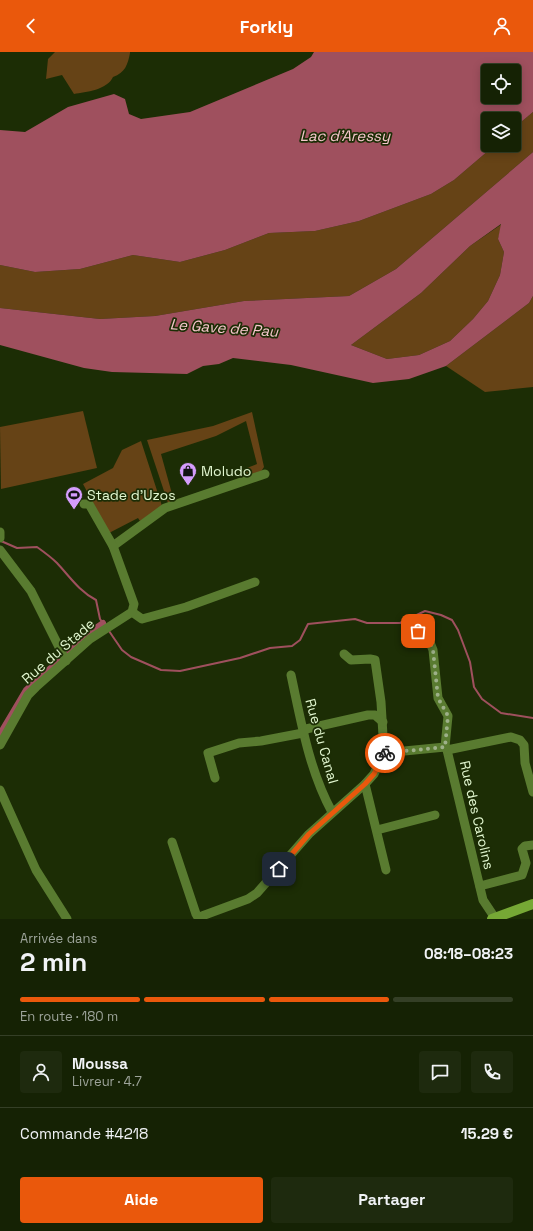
<!DOCTYPE html>
<html lang="fr">
<head>
<meta charset="utf-8">
<style>
	body { margin:0; font-family:"Space Grotesk",sans-serif; background:#1e2a0e; color:#f1f3f6; height:100vh; display:flex; flex-direction:column; font-size:15px; white-space:nowrap }
	* { box-sizing:border-box; margin:0 }
	p { font-size:13px; color:#9da49a }
	.icon { flex:none; width:22px; height:22px; fill:none; stroke:currentColor; stroke-width:2; stroke-linecap:round; stroke-linejoin:round }
	.map { position:relative; height:867px; overflow:hidden }
	.sheet { display:flex; flex-direction:column; background:#152204; flex:1 }
	.sheet>* { flex:none }
	.buttons { position:absolute; left:481px; top:12px; display:grid; gap:8px }
	.buttons a { display:grid; place-items:center; width:40px; height:40px; border-radius:4px; background:#152204; box-shadow:0 2px 10px #0003,0 0 0 1px #343f26; font-size:20px }
	.pin { position:absolute; display:grid; place-items:center; width:34px; height:34px; color:#fff; margin:-17px; border-radius:8px; box-shadow:0 2px 6px #0006 }
	.courier { position:absolute; display:grid; place-items:center; width:40px; height:40px; margin:-20px; border:3px solid #ea580c; border-radius:50%; background:#fff; color:#222; box-shadow:0 1px 5px #0007 }
	.summary em { font-style:normal; font-weight:700 }
	.summary div { display:flex; flex-direction:column-reverse }
	.summary { display:flex; align-items:center; justify-content:space-between; height:68px; padding:0 20px }
	h1 { font-size:26px; font-weight:700; line-height:30px }
	.bar { display:grid; grid-template-columns:repeat(4,1fr); gap:6px 4px; align-content:center; height:48px; padding:0 20px }
	.bar i { height:5px; border-radius:3px; background:#343f26 }
	.bar .current { background:#ea580c }
	.bar p { grid-column:span 4 }
	.line { display:flex; align-items:center; gap:10px; padding:0 20px; border-top:1px solid #343f26 }
	.line div { flex:1 }
	.round { display:grid; place-items:center; flex:none; width:42px; height:42px; border-radius:4px; background:#1e2a0e }
	.button { display:flex; gap:8px; margin-top:auto; padding:8px 20px }
	.button a { flex:1; height:46px; border-radius:4px; background:#ea580c; color:#fff; font-size:16px; font-weight:700; line-height:46px; text-align:center }
	.button a+a { background:#1e2a0e; color:#f1f3f6 }
	header { display:flex; justify-content:space-between; align-items:center; height:52px; padding:0 20px; background:#ea580c; color:#fff; font-size:18px; font-weight:700 }
	.map>svg:first-child { display:block }
	.green { fill:#664316 }
	.water { fill:#9f505e; fill-rule:evenodd }
	.lines { fill:none; stroke-linecap:round; stroke-linejoin:round }
	.stream { stroke:#9f505e; stroke-width:2 }
	.canal { stroke:#9f505e; stroke-width:6 }
	.minor { stroke:#597b30; stroke-width:9 }
	.major { stroke:#76a835; stroke-width:10 }
	.done { stroke:#9db089; stroke-width:4; stroke-dasharray:0 7.2 }
	.route { stroke:#ea580c; stroke-width:5 }
	.labels { text-anchor:middle; stroke-width:3.5; stroke-linejoin:round; paint-order:stroke }
	.poi-label { font-size:14px; fill:#e2f7d0; stroke:#1c2d05; text-anchor:start }
	.street-label { font-size:14px; fill:#e2f7d0; stroke:#1c2d05 }
	.water-label { font-size:15px; font-style:italic; fill:#f6c7cd; stroke:#1c2d05 }
</style>
</head>
<body>
<header><svg class="icon" aria-label="back" viewBox="0 0 24 24"><path d="M15 5l-7 7 7 7"/></svg>Forkly<svg class="icon" aria-label="person" viewBox="0 0 24 24"><circle cx="12" cy="8" r="4"/><path d="M4 21q1-7 8-7t8 7"/></svg></header>
<div class="map">
<svg width="533" height="867" viewBox="0 0 533 867">
	<rect width="100%" height="100%" fill="#1c2d05"/>
	<g class="green">
		<path d="M 55,0 L 130,0 L 130,1 C 128,12 125,21 113,25 C 107,38 86,40 74,42 L 62,23 L 46,27 L 48,7 Z"/>
		<polygon points="533,60 533,100 396,217 349,244 244,249 155,264 100,267 0,256 0,213 35,220 80,217 133,203 180,210 225,198 269,181 315,179 359,169 431,142 454,128 495,93 514,93 514,76"/>
		<polygon points="502,172 498,187 504,200 500,223 488,249 473,267 450,289 419,303 387,307 351,293 421,241 470,194"/>
		<polygon points="533,244 533,335 485,340 446,314 529,251"/>
		<polygon points="83,359 97,416 1,437 0,375"/>
		<polygon points="252,360 264,415 260,421 242,424 244,417 257,412 246,369 216,384 161,402 174,449 168,451 147,388 213,374"/>
		<polygon points="141,389 162,454 140,469 138,466 109,481 83,432 113,416 122,398"/>
	</g>
	<g class="water">
		<path d="M 314,0 L 533,0 L 533,60 L 514,76 L 514,67 L 488,67 L 488,93 L 495,93 L 454,128 L 431,142 L 359,169 L 315,179 L 269,181 L 225,198 L 180,210 L 133,203 L 80,217 L 35,220 L 0,213 L 0,78 L 25,80 L 68,55 L 114,42 L 125,47 L 129,62 L 141,67 L 190,60 L 293,17 L 311,5 ZM 488,19 L 514,19 L 514,45 L 488,45 Z"/>
		<path d="M 533,100 L 533,244 L 529,251 L 446,314 L 409,327 L 373,331 L 291,313 L 233,306 L 219,312 L 203,314 L 187,322 L 112,320 L 84,316 L 0,293 L 0,256 L 100,267 L 155,264 L 244,249 L 349,244 L 396,217 ZM 501,172 L 498,187 L 504,200 L 500,223 L 488,249 L 473,267 L 450,289 L 419,303 L 387,307 L 351,293 L 421,241 L 470,194 Z"/>
	</g>
	<g class="lines">
		<g class="stream">
			<path d="M 1,489 L 17,496 L 37,495 C 44,500 51,505 57,511 C 70,525 79,539 96,548 L 100,567 L 105,574"/>
			<polyline points="109,579 122,598 131,605 161,618 180,619 240,606 270,596 292,594 300,588 308,572 355,567 367,571 400,571 425,559 441,563 452,568 458,578 470,610 474,635 482,647 501,661 533,666"/>
		</g>
		<polyline class="canal" points="0,682 26,638 93,578 103,571"/>
		<g class="minor">
			<polyline points="0,486 0,480"/>
			<polyline points="113,494 165,456 265,422"/>
			<polyline points="0,498 31,539 66,609"/>
			<polyline points="132,560 142,567 186,555 255,530"/>
			<polyline points="344,602 351,608 370,607 375,608 381,650 384,701"/>
			<path d="M 291,623 C 301,669 309,718 332,760"/>
			<polyline points="0,693 28,643 36,635 90,587 132,560 134,552 113,494 89,452 84,452"/>
			<polyline points="445,695 447,698 483,848 495,866"/>
			<polyline points="447,698 511,685 520,688 524,693 525,711 533,740"/>
			<polyline points="215,726 208,701 239,691 261,689 303,681 306,677 368,663 375,663 383,670"/>
			<polyline points="365,732 386,818"/>
			<polyline points="0,738 36,818 67,867"/>
			<polyline points="377,778 435,763"/>
			<polyline points="172,790 196,862 199,867"/>
			<polyline points="480,834 522,823 526,811 522,797 525,794 533,793"/>
			<polyline points="199,867 202,864 248,847 257,841 309,782 365,732 374,722 384,701 445,695 448,664 438,646 433,598 429,588 419,579"/>
		</g>
		<polyline class="major" points="492,867 533,852"/>
	</g>
	<g class="lines">
		<polyline class="done" points="385,701 445,695 448,664 438,646 433,598 429,588 418,579"/>
		<polyline class="route" points="279,817 309,782 365,732 374,722 385,701"/>
	</g>
	<defs>
		<symbol id="shop-pin" viewBox="-11 -11 22 30"><path d="M0 17L-7.5 6A9.5 9.5 0 1 1 7.5 6Z" fill="#d49cfc" stroke="#1c2d05"/><path d="M-5-2.5h2.3a2.7 3.5 0 0 1 5.4 0H5L5.5 6h-11ZM-1.5-2.5h3a1.5 2.3 0 0 0-3 0Z" fill="#111"/></symbol>
		<symbol id="stadium-pin" viewBox="-11 -11 22 30"><path d="M0 17L-7.5 6A9.5 9.5 0 1 1 7.5 6Z" fill="#d49cfc" stroke="#1c2d05"/><path d="M0-5a6.5 5 0 1 0 0 10a6.5 5 0 1 0 0-10ZM-3.5-1.8h7v3.6h-7Z" fill="#111"/></symbol>
	</defs>
	<g fill-rule="evenodd">
		<use href="#shop-pin" x="178" y="409" width="20" height="27"/>
		<use href="#stadium-pin" x="64" y="433" width="20" height="27"/>
	</g>
	<g class="labels">
		<g class="poi-label">
			<text x="201" y="424">Moludo</text>
			<text x="87" y="448">Stade d'Uzos</text>
		</g>
		<g class="street-label">
			<text transform="translate(58 599) rotate(-41)" y="5">Rue du Stade</text>
			<text transform="translate(322 689) rotate(74)" y="5">Rue du Canal</text>
			<text transform="translate(477 763) rotate(77)" y="5">Rue des Carolins</text>
		</g>
		<g class="water-label">
			<text x="345" y="89">Lac d'Aressy</text>
			<text transform="translate(224 276) rotate(4)" y="5">Le Gave de Pau</text>
		</g>
	</g>
</svg>
<div class="buttons">
<a><svg class="icon" aria-label="locate" viewBox="0 0 24 24"><circle cx="12" cy="12" r="6"/><path d="M12 2v4M12 18v4M2 12h4M18 12h4"/></svg></a>
<a><svg class="icon" aria-label="layers" viewBox="0 0 24 24"><path d="M12 4l9 5-9 5-9-5zM3 14l9 5 9-5"/></svg></a>
</div>
<div class="pin" style="left:418px;top:579px;background:#ea580c"><svg class="icon" aria-label="bag" viewBox="0 0 24 24"><path d="M5 8h14l-1 12H6zM9 8a3 3 0 0 1 6 0"/></svg></div>
<div class="pin" style="left:279px;top:817px;background:#1f2937"><svg class="icon" aria-label="home" viewBox="0 0 24 24"><path d="M3 11l9-7 9 7M6 9v11h12V9"/></svg></div>
<div class="courier" style="left:385px;top:701px"><svg class="icon" aria-label="bike" viewBox="0 0 24 24"><circle cx="6" cy="16" r="4"/><circle cx="18" cy="16" r="4"/><path d="M6 16l4-8h5l3 8M10 8l3 8H6M13 5h3"/></svg></div>
</div>
<section class="sheet">
<div class="summary"><div><h1>2 min</h1><p>Arrivée dans</p></div><em>08:18–08:23</em></div>
<div class="bar"><i class="current"></i><i class="current"></i><i class="current"></i><i></i><p>En route · 180 m</p></div>
<div class="line" style="height:72px"><a class="round"><svg class="icon" aria-label="person" viewBox="0 0 24 24"><circle cx="12" cy="8" r="4"/><path d="M4 21q1-7 8-7t8 7"/></svg></a><div><b>Moussa</b><p>Livreur · 4.7</p></div><a class="round"><svg class="icon" aria-label="chat" viewBox="0 0 24 24"><path d="M4 5h16v11H9l-5 4z"/></svg></a><a class="round"><svg class="icon" aria-label="phone" viewBox="0 0 24 24"><path d="M5 4h4l2 5-3 2q2 4 5 5l2-3 5 2v4C11 20 4 13 5 4z"/></svg></a></div>
<div class="line" style="height:52px"><div>Commande #4218</div><b>15.29 €</b></div>
<div class="button"><a>Aide</a><a>Partager</a></div>
</section>
</body>
</html>
